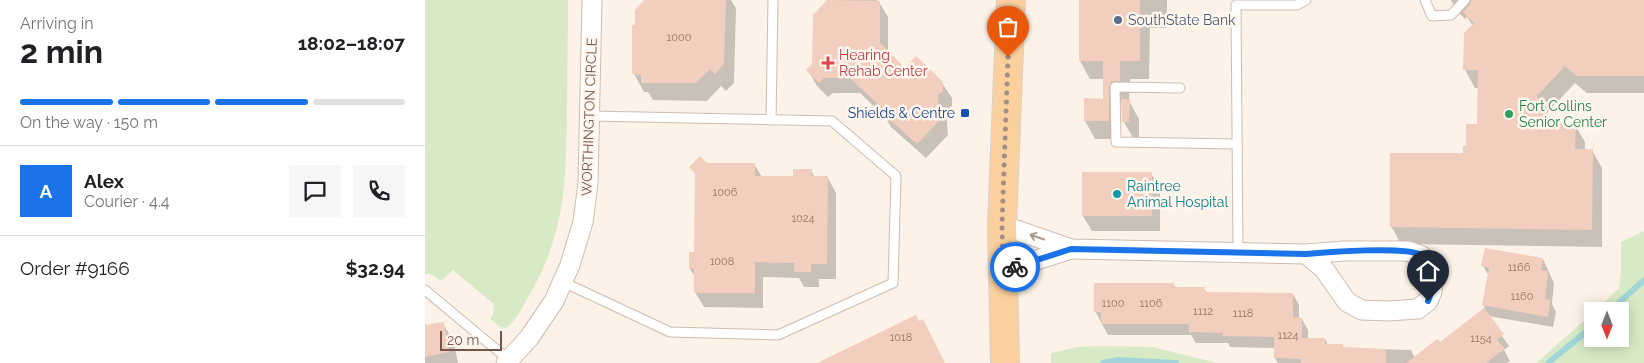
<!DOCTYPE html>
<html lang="en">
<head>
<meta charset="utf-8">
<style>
	body { margin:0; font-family:Raleway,sans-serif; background:#f6f6f6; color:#202124; height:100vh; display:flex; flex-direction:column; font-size:19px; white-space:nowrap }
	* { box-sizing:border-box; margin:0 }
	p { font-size:16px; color:#757577 }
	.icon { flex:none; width:28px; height:28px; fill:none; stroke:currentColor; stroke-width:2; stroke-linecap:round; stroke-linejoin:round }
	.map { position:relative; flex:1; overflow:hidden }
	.side { display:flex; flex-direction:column; background:#fff; width:425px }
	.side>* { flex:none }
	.needle { width:32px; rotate:180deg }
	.controls { position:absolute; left:1159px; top:302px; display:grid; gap:10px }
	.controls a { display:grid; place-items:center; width:45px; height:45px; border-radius:0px; background:#fff; box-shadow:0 2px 12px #0003; font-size:25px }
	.scale { position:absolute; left:15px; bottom:12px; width:62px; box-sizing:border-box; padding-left:5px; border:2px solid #76564b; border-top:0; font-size:14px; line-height:18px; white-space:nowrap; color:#76564b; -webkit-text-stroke:4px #fff6ed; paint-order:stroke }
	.pin { position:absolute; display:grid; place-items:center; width:42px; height:42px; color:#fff; margin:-51px -21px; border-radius:50% 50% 50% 0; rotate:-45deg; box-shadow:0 0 5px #0007 }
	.pin .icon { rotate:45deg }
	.courier { position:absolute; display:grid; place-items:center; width:50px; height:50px; margin:-25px; border:4px solid #1a73e8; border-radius:50%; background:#fff; color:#222; box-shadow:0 1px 6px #0007 }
	.summary em { font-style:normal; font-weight:700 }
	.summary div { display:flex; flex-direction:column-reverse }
	.summary { display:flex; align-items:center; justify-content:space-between; height:85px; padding:0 20px }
	h1 { font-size:32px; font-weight:700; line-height:38px }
	.bar { display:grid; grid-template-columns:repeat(4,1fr); gap:8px 5px; align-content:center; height:60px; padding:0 20px }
	.bar i { height:6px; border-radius:4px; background:#e0e0e0 }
	.bar .on { background:#1a73e8 }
	.bar p { grid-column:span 4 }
	.line { display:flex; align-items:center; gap:12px; padding:0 20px; border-top:1px solid #e0e0e0 }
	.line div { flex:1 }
	.round { display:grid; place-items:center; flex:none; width:52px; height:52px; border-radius:0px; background:#f6f6f6 }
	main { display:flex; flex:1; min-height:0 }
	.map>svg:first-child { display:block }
	.green { fill:#d7eac5 }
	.shadow { fill:#0003 }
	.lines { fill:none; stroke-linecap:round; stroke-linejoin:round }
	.stream { stroke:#a1d5d8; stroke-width:6 }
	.building { fill:#f2cebe }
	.service-casing { stroke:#d0bbaf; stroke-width:11 }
	.minor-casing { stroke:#d0bbaf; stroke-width:21 }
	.primary-casing { stroke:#d9d0cd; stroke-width:30 }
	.service { stroke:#fff; stroke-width:9 }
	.minor { stroke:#fff; stroke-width:19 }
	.primary { stroke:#fad09f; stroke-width:28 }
	.oneway { stroke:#ad9a93 }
	.done { stroke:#a58d82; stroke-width:5; stroke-dasharray:0 9 }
	.route { stroke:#1a73e8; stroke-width:6 }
	.service-dot { fill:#5c6f8a; stroke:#fff6ed; stroke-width:2 }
	.health-dot { fill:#e0444e; stroke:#fff6ed; stroke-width:2 }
	.transit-dot { fill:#1a4fb4; stroke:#fff6ed; stroke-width:2 }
	.leisure-dot { fill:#2e9e5b; stroke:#fff6ed; stroke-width:2 }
	.culture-dot { fill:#0f9aa8; stroke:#fff6ed; stroke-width:2 }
	.labels { text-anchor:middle; stroke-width:5; stroke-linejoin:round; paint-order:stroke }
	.number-label { font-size:11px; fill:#957468 }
	.service-label { font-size:14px; fill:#4e5e75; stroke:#fff6ed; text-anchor:start }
	.health-label { font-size:14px; fill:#be3a42; stroke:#fff6ed; text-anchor:start }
	.leisure-label { font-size:14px; fill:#27864d; stroke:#fff6ed; text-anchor:start }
	.transit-label { font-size:14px; fill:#164399; stroke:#fff6ed; text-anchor:end }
	.street-label { font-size:14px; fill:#76564b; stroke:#fff6ed }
	.culture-label { font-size:14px; fill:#0d838f; stroke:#fff6ed; text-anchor:start }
</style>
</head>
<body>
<main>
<section class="side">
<div class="summary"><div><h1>2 min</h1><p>Arriving in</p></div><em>18:02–18:07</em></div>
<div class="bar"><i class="on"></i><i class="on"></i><i class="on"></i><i></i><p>On the way · 150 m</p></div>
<div class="line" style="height:90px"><b class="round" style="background:#1a73e8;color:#fff">A</b><div><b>Alex</b><p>Courier · 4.4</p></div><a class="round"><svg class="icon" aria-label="chat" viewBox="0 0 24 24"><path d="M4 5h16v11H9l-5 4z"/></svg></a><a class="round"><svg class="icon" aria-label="phone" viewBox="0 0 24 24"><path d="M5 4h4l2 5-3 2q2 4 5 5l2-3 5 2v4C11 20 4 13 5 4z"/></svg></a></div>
<div class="line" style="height:65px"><div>Order #9166</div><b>$32.94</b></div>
</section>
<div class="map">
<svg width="1219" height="363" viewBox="0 0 1219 363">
	<rect width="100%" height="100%" fill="#fcf2e7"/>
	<g class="green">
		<path d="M 0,0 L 143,0 C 143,37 142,74 142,110 C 141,180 141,231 105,294 C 98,306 92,319 82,328 L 75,327 L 65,319 L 68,314 L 69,304 L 28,270 L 17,281 L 5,274 L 0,274 Z"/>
		<polygon points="1219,231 1219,363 1111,363 1167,314 1168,339 1195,339 1195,311 1171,311 1194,288 1196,272 1196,242"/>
		<polygon points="678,346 728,347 792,363 626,363 626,353 652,347"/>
	</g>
	<g class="shadow">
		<polygon points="221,0 306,0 311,8 309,83 301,91 296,86 282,101 228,100 223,92 219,92 209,74 211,25"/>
		<polygon points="404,0 451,0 454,2 463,17 463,53 481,69 517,83 527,98 527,106 521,110 523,135 501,158 466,127 460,117 435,93 408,93 403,97 392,86 383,70 388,65 389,16"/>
		<polygon points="655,0 742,0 742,28 725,28 724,79 705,79 704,99 703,99 714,119 714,139 709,139 698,121 698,99 694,105 694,139 670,139 660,121 679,100 679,79 665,79 655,61"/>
		<polygon points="1026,0 1219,0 1219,93 1162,93 1150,83 1121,114 1127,125 1150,125 1160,142 1160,150 1167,150 1177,168 1177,247 976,244 966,226 1039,154 1053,125 1054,88 1050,88 1040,70 1040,33 1048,26 1042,17 1040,19 1033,12"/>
		<polygon points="281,164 329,164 337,177 370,177 386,170 390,178 403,178 411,193 411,279 394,279 394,287 379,287 374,278 338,277 338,308 279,307 270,292 270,277 265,269 270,254 271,176 266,167"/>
		<polygon points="726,173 735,189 735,231 667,231 658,216"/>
		<polygon points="1118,259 1129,283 1127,304 1131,312 1128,327 1063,316 1084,346 1079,350 1085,361 1082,363 999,363 1014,344 1060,308 1058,305 1064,276 1058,266"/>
		<polygon points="748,284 751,288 779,288 782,293 868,294 874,305 874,319 877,319 883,330 883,339 900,339 903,345 917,345 919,348 986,350 992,363 853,363 850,358 850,348 805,347 803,343 771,343 766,335 683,335 670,311"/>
		<polygon points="0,324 2,326 18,324 29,342 33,363 0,363"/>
	</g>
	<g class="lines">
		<g class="stream">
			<polyline points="1185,311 1219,280"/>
			<polyline points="678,363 693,360 751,363"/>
			<polyline points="1123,363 1168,326"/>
		</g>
	</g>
	<g class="building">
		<polygon points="219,0 301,0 299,64 290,74 285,69 271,83 216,83 216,75 207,74 207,25 210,24 210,10"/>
		<polygon points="402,0 455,1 455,43 480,68 491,56 518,82 518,91 513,95 515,120 492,144 456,112 458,109 425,78 399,78 394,83 381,70 387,64 388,15"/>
		<polygon points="654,0 715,0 715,61 695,61 695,81 687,81 684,87 684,121 659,121 659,98 678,99 678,61 654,61"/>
		<polygon points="1046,0 1219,0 1219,76 1151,76 1140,66 1112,96 1117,105 1117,123 1151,124 1150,149 1168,149 1167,230 965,227 965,153 1038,153 1038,146 1041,146 1041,124 1052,124 1053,70 1038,70 1039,33 1049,23 1038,12 1045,4"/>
		<polygon points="696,99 705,99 704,122 697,122"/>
		<polygon points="275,156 282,163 330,163 330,176 368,176 368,169 387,169 387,176 403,176 402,264 386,264 386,272 369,272 369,263 330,262 330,293 269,293 269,269 264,269 264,252 269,252 270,173 264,167"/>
		<rect x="657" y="172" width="70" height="44"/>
		<polygon points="1060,248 1118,258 1116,270 1123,271 1120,299 1125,300 1123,317 1057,305 1064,268 1056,266"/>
		<polygon points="669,283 749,283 749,287 780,287 780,292 868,293 868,317 877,318 877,338 900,338 900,344 918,344 918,347 961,349 961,363 876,363 876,359 849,358 849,337 797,336 798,333 764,332 764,324 676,324 676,312 669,312"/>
		<polygon points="1059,308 1079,334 1072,340 1080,349 1061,363 981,363 1012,339 1015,342"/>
		<polygon points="491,315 494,321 498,319 520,363 392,363"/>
		<polygon points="19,322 24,352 0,357 0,325"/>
	</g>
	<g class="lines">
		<defs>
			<g id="service">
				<polyline points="1000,0 1007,16 1026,15 1040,0"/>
				<polyline points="755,88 690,87 691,142 812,144"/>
				<polyline points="346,120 348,0"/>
				<polyline points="813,253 811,5 872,5 881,0"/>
				<polyline points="138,282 245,332 353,335 468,283 471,176 407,121 165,116"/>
				<polyline points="0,290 84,360"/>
			</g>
			<g id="minor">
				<polyline points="577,225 646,249 881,254 899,269 922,302 937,310 963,311 993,309 1003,301 1007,292 1008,280 1006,267 997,256 983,251 919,251 881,254"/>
				<polyline points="578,271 646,249"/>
				<polyline points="81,363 104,338 129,301 145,265 158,222 163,183 167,0"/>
			</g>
			<polyline id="primary" points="580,363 577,225 586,0"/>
		</defs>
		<use href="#service" class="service-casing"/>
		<use href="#minor" class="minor-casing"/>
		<use href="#primary" class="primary-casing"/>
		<use href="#service" class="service"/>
		<use href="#minor" class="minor"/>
		<use href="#primary" class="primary"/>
	</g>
	<defs><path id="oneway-shaft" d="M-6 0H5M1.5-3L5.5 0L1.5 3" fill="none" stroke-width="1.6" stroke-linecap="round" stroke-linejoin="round" transform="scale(1.25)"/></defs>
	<use class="oneway" href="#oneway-shaft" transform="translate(612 237) rotate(-161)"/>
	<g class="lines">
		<polyline class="done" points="583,57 577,225 578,271 590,267"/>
		<path class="route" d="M 590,267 L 646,249 L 881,254 C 903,252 980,246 997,255 C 1012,265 1009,288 1003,301"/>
	</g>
	<circle class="service-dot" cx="693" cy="20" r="5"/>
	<path class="health-dot" d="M400.5 55.5h5v5h5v5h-5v5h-5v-5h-5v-5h5z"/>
	<rect class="transit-dot" x="535" y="108" width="10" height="10" rx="2.5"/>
	<circle class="leisure-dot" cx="1084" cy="114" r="5"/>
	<circle class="culture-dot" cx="692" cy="194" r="5"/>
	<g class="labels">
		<g class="number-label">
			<text x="254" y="41">1000</text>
			<text x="300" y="196">1006</text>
			<text x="378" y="222">1024</text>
			<text x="297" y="265">1008</text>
			<text x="1094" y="271">1166</text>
			<text x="1097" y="300">1160</text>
			<text x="688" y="307">1100</text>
			<text x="726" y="307">1106</text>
			<text x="778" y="315">1112</text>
			<text x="818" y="317">1118</text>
			<text x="863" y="339">1124</text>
			<text x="476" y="341">1018</text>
			<text x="1056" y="342">1154</text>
		</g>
		<g class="service-label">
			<text x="703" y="25">SouthState Bank</text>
		</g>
		<g class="health-label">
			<text x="414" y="60">Hearing<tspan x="414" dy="16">Rehab Center</tspan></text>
		</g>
		<g class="leisure-label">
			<text x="1094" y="111">Fort Collins<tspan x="1094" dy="16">Senior Center</tspan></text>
		</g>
		<g class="transit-label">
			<text x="530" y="118">Shields &amp; Centre</text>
		</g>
		<g class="street-label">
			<text transform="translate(164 117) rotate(-88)" y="5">WORTHINGTON CIRCLE</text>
		</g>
		<g class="culture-label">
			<text x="702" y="191">Raintree<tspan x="702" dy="16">Animal Hospital</tspan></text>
		</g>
	</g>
</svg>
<div class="controls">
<a><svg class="needle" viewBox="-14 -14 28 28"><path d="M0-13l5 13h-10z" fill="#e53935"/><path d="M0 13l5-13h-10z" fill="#757577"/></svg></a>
</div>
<div class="scale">20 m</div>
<div class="pin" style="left:583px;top:57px;background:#ea580c"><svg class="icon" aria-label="bag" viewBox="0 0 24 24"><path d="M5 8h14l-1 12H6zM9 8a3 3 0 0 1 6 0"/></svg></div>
<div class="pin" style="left:1003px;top:301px;background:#1f2937"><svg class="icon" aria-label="home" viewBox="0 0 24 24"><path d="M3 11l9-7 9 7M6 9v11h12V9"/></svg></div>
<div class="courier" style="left:590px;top:267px"><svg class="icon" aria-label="bike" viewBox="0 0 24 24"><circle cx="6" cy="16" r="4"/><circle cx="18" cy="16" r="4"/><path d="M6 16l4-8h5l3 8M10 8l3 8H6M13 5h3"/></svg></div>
</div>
</main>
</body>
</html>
